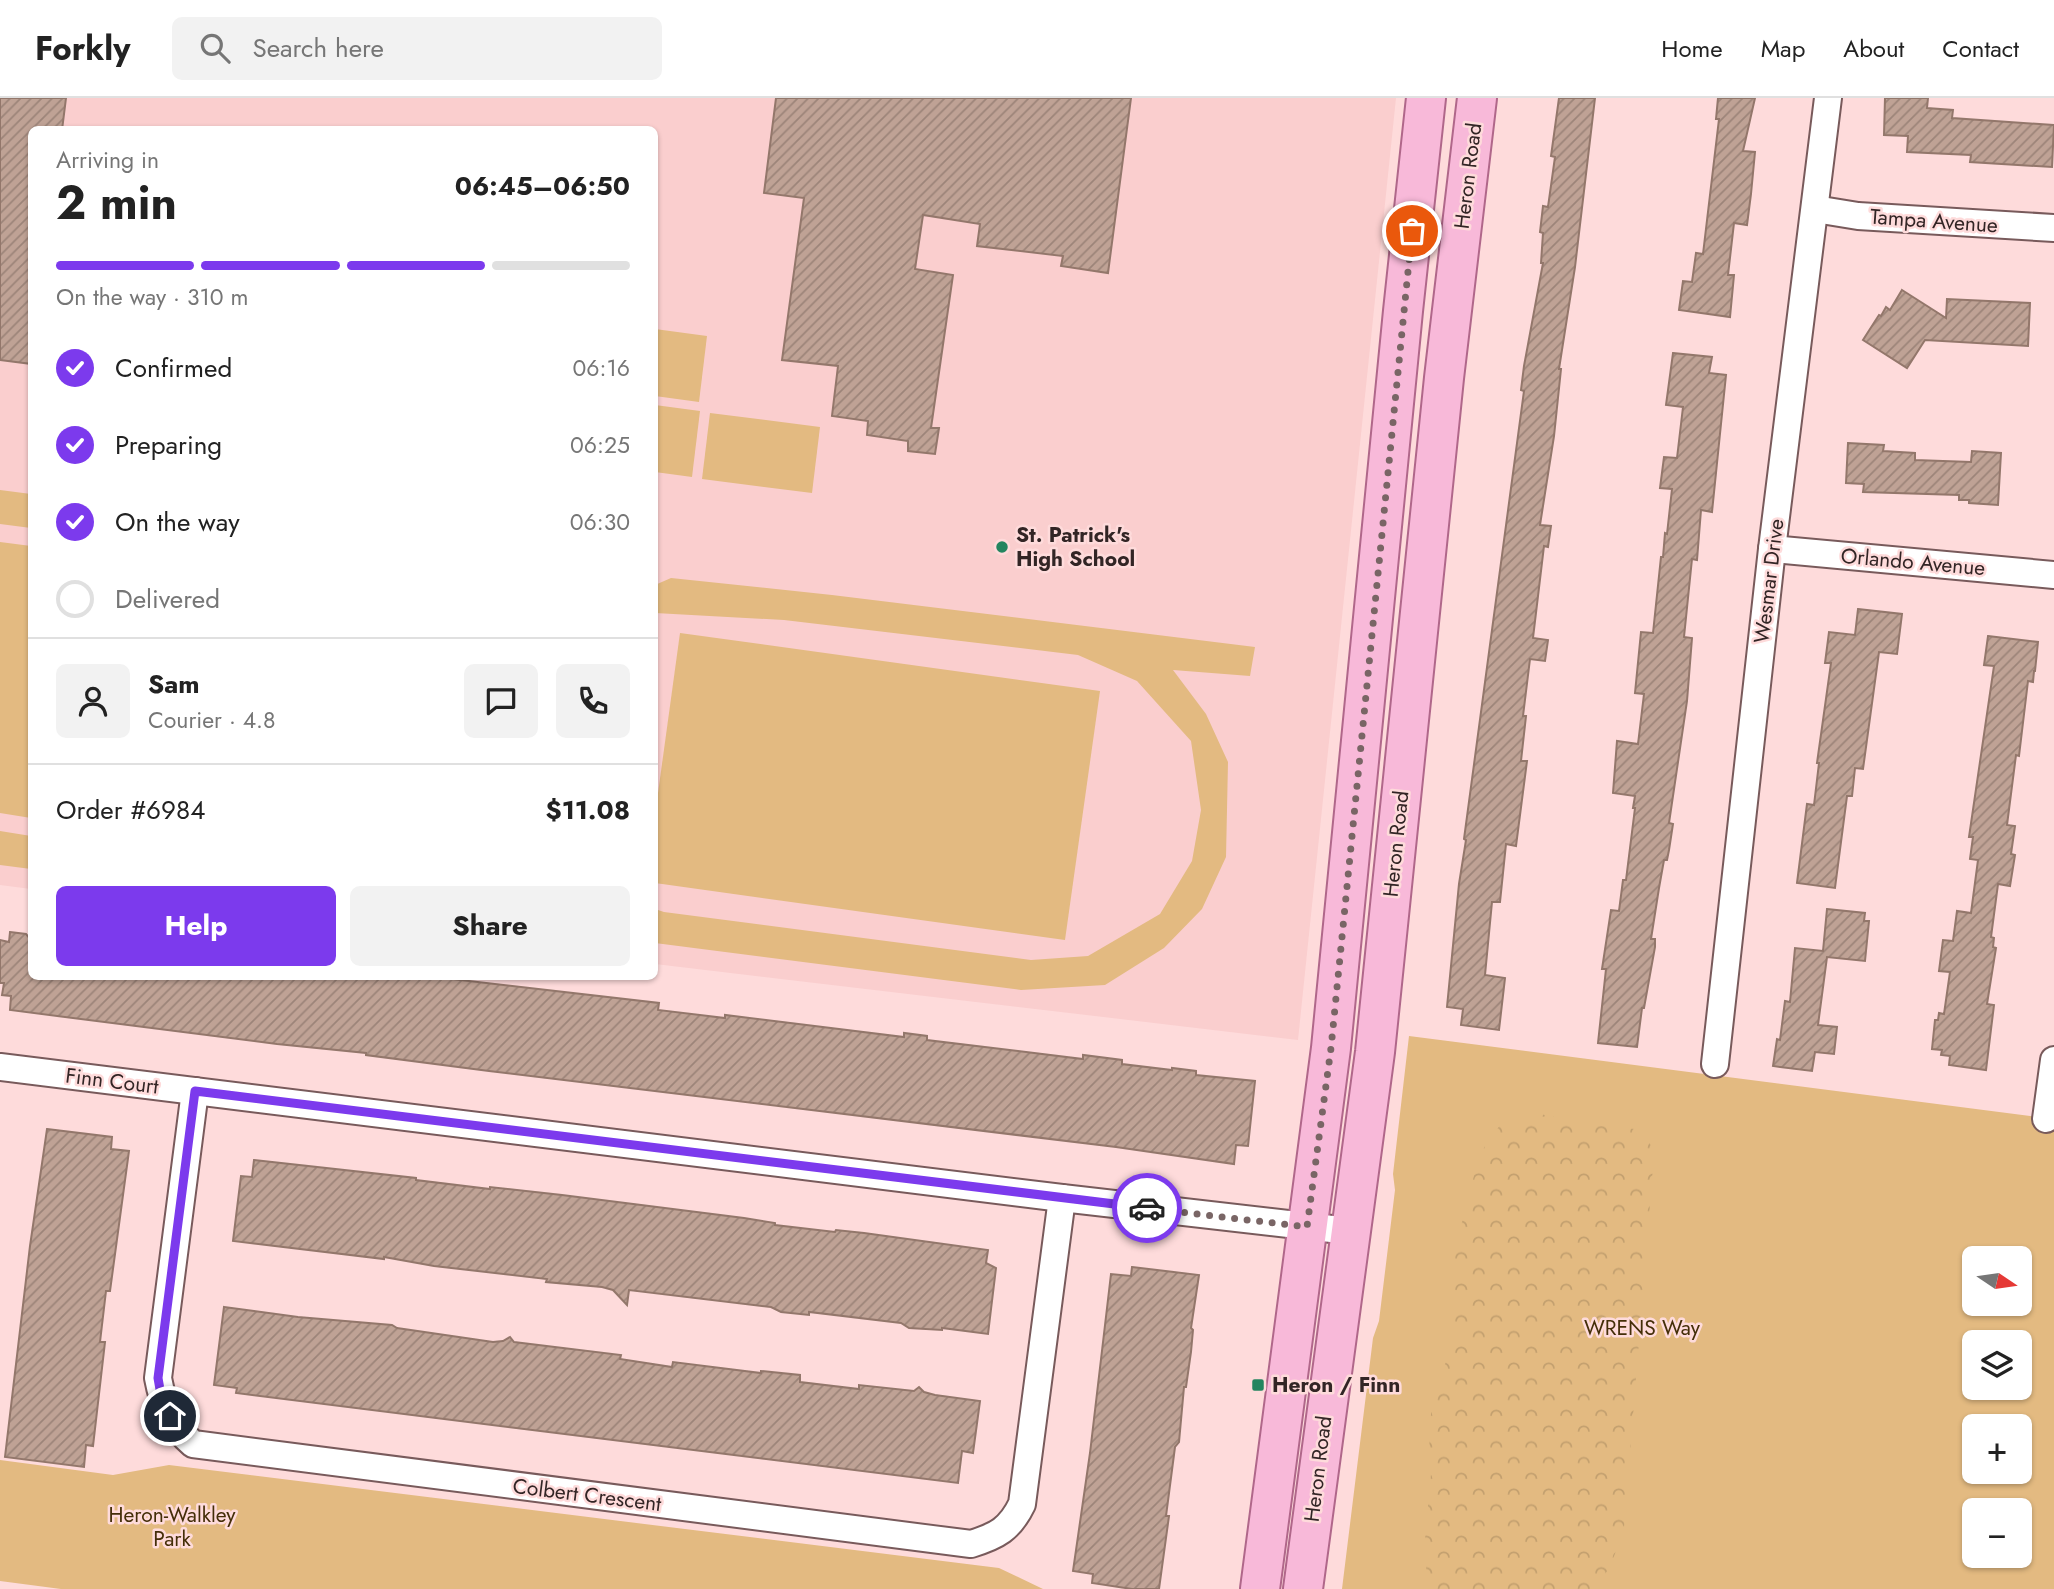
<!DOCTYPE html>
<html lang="en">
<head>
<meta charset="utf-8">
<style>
	body { margin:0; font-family:Jost,sans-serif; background:#f2f2f2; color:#222; height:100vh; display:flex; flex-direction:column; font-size:26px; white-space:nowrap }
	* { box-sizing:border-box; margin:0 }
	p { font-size:23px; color:#767676 }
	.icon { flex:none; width:38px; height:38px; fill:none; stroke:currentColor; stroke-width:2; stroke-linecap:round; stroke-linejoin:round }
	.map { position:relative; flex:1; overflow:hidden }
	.drawer { position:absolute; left:28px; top:28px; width:630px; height:854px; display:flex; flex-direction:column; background:#fff; border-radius:10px; box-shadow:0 2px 5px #0004 }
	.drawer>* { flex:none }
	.needle { width:46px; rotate:103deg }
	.buttons { position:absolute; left:1962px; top:1148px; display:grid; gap:14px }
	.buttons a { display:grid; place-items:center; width:70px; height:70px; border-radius:10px; background:#fff; box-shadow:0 2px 5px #0004; font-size:35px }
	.pin { position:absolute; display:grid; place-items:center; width:60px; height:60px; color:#fff; margin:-30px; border:4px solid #fff; border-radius:50%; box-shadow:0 2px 7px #0007 }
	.courier { position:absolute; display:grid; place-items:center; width:70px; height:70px; margin:-35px; border:5px solid #7c3aed; border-radius:50%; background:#fff; color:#222; box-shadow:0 2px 9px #0007 }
	.headline em { font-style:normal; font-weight:700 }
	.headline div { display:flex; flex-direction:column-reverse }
	.headline { display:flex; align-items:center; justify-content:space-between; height:119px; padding:0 28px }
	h1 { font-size:46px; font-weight:700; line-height:52px }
	.bar { display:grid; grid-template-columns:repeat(4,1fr); gap:10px 7px; align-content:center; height:84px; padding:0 28px }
	.bar i { height:9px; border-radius:5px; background:#e0e0e0 }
	.bar .on { background:#7c3aed }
	.bar p { grid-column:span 4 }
	.line { display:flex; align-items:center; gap:18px; padding:0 28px; border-top:2px solid #e0e0e0 }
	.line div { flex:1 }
	.round { display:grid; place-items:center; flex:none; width:74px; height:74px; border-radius:10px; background:#f2f2f2 }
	ol { padding:0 28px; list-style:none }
	li { display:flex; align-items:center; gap:21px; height:77px }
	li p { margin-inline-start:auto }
	li .icon { padding:7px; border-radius:50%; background:#7c3aed; color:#fff; stroke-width:4 }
	li:last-child { color:#767676 }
	li i { width:38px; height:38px; border:4px solid #e0e0e0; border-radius:50% }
	.button { display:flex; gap:14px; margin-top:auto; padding:14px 28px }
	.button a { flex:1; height:80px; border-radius:10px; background:#7c3aed; color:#fff; font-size:28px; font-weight:700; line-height:80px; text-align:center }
	.button a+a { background:#f2f2f2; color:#222 }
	header { display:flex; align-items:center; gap:42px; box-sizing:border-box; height:98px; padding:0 35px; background:#fff; border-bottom:2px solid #e0e0e0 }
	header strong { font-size:33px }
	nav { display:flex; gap:38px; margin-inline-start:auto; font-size:24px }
	.search { width:490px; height:63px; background:#f2f2f2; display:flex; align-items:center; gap:18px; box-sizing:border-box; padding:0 24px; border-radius:10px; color:#767676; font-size:26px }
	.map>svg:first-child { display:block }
	.built { fill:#facece }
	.green { fill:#e3ba81; fill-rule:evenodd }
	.forest { fill:url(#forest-crowns) }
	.building { fill:url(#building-hatch); stroke:#93776b; stroke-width:2 }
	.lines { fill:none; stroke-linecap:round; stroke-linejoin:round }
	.street-casing { stroke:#785a5b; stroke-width:30 }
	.primary-casing { stroke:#b0678a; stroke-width:42 }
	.street { stroke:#fff; stroke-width:26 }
	.primary { stroke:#f8b9d9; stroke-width:38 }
	.done { stroke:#796565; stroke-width:7; stroke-dasharray:0 12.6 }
	.route { stroke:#7c3aed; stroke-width:9 }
	.poi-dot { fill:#23855f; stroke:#fedbdb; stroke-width:2.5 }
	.labels { text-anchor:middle; stroke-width:5; stroke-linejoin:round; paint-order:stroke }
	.street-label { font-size:21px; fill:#322525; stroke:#fedbdb }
	.poi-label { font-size:21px; font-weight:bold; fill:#322525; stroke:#fedbdb; text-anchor:start }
	.park-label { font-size:21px; fill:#442e08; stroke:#fedbdb }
</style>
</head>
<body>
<header>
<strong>Forkly</strong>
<div class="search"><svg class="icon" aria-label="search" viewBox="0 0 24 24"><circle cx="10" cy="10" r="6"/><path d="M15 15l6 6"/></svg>Search here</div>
<nav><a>Home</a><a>Map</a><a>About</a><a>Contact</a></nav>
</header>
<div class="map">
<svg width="2054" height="1491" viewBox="0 0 2054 1491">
	<defs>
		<pattern id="forest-crowns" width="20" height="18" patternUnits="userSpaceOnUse" patternTransform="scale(1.75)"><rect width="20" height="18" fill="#e3ba81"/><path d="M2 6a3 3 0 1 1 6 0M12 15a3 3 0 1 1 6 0" fill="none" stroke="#c3a06f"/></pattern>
		<pattern id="building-hatch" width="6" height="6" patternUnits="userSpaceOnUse" patternTransform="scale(1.75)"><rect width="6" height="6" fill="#bfa295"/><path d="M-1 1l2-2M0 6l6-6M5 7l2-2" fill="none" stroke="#9c8479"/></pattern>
	</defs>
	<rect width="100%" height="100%" fill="#fedbdb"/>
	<polygon class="built" points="0,0 1396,0 1298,942 655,866 654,32 32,32 31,791 0,787"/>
	<g class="green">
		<polygon points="655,231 707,238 699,304 655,298"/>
		<polygon points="655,307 700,313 692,379 655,374"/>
		<polygon points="710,315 820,329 812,395 702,381"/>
		<polygon points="0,392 31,396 31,430 0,426"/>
		<polygon points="0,444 31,448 31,720 0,715"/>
		<polygon points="671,480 832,497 1255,549 1250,578 1173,572 1206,616 1228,664 1226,759 1202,811 1164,850 1105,887 1021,892 655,845 655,811 664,814 1031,862 1088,858 1160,816 1192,763 1201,712 1191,643 1137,583 1078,557 784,522 655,515 655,487"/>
		<polygon points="680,535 1100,593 1065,842 655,785 655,717"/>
		<polygon points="0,733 31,738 31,771 0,767"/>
		<path d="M 1409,938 L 2054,1021 L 2054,1491 L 1342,1491 L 1373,1240 L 1379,1223 L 1395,1092 L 1393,1076 ZM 1974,1160 L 2020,1160 L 2020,1206 L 1974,1206 ZM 1974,1244 L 2020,1244 L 2020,1290 L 1974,1290 ZM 1974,1328 L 2020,1328 L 2020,1374 L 1974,1374 ZM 1974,1412 L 2020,1412 L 2020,1458 L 1974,1458 Z"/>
		<polygon points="0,1362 113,1377 169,1367 999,1470 1043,1491 61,1491 0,1483"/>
	</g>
	<path class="forest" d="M 1540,1016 L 1592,1027 L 1635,1031 L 1647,1040 L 1651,1048 L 1653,1069 L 1624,1430 C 1616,1451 1610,1480 1590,1491 L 1427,1491 L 1425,1441 L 1431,1376 L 1429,1338 L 1432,1306 L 1450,1251 L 1454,1155 L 1478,1062 L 1489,1040 L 1505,1022 Z"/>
	<g class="building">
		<polygon points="0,0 66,0 62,32 32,32 32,266 0,262"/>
		<polygon points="776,0 1131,0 1108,175 1061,168 1063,158 977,148 980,126 923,117 915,171 953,177 931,330 939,330 935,356 908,353 908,343 867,337 868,323 832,318 838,268 782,262 804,100 764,95"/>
		<polygon points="1559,0 1595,0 1575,169 1559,271 1561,271 1554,338 1540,427 1551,428 1548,449 1544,448 1533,540 1548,542 1545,563 1530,561 1523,618 1526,618 1521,663 1527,663 1516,748 1506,746 1500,804 1492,804 1485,877 1505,880 1499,932 1461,927 1463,911 1447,909 1459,786 1466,742 1464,741 1524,293 1521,292 1524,268 1543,165 1541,165 1543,135 1540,134 1543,108 1548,109 1555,59 1551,58"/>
		<polygon points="1718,0 1755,0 1743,53 1755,54 1751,96 1747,127 1734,125 1728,177 1734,177 1730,219 1679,212 1683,183 1692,184 1696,155 1703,156 1719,21 1716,21"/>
		<polygon points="1885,0 1928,0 1927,10 1953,12 1952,20 2054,27 2052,69 1970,64 1971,57 1907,54 1908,38 1884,37"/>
		<polygon points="1902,192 1946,220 1947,201 2030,205 2028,248 1925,242 1907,270 1863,242 1879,217 1881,218 1886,209 1890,212"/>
		<polygon points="1673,255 1712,259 1709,275 1726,277 1712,414 1701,412 1697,462 1692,461 1684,539 1692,540 1687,603 1669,725 1673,726 1669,752 1667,762 1664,762 1659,790 1651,841 1655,841 1655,849 1644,910 1642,910 1637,949 1598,945 1606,871 1602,871 1611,812 1619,813 1623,782 1626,782 1635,710 1633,710 1635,698 1613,695 1617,643 1638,646 1644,596 1635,595 1641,534 1653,535 1661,459 1663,459 1665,435 1667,436 1672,391 1660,390 1664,359 1677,360 1683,309 1666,307"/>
		<polygon points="1848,345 1884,347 1883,353 1915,355 1915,362 1971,364 1972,353 2001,355 1998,407 1969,405 1969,402 1959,402 1959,397 1863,394 1864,386 1846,385"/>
		<polygon points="1858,511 1902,516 1897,556 1879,554 1863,671 1855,670 1852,698 1847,698 1835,790 1797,785 1807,706 1814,707 1819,665 1817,665 1831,565 1825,565 1829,534 1855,537"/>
		<polygon points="1988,538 2038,544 2035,573 2034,573 2033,584 2028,583 2019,658 2016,657 2007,727 2015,728 2011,756 2015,757 2010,788 1998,786 1991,839 1994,840 1993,849 1996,850 1987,906 1994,907 1986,972 1949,967 1950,958 1941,957 1942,952 1932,951 1935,922 1938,922 1939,915 1944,916 1950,874 1939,873 1943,842 1953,843 1957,813 1971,815 1978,762 1970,761 1973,739 1969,739 1994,568 1984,567"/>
		<polygon points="1827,811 1865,815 1864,823 1869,823 1865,863 1827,859 1818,927 1837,929 1834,956 1815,954 1812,973 1773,968 1777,941 1780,942 1785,903 1790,904 1795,850 1823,853"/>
		<polygon points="10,834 26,836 32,843 32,878 426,878 659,905 658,912 725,920 725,917 904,939 904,935 927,938 927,942 1083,961 1083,957 1122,962 1122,966 1172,972 1172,970 1196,973 1196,977 1255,983 1248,1048 1236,1047 1234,1066 1116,1049 489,973 366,957 366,955 277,946 10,912 11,898 2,897 4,885 0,885 0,842 9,844"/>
		<polygon points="47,1031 112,1039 111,1051 129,1053 110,1193 106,1193 100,1244 105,1244 93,1348 86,1347 84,1369 5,1359 30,1148"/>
		<polygon points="254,1062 416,1080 416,1082 490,1091 490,1089 562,1097 744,1120 775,1125 775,1127 835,1134 836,1132 864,1135 988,1152 986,1165 996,1170 988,1236 942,1230 942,1232 909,1230 901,1225 809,1214 809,1217 781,1214 771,1209 629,1192 627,1207 613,1192 602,1189 546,1184 547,1181 434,1168 384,1159 384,1161 233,1143 241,1078 252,1079"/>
		<polygon points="1132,1169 1199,1177 1191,1230 1193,1232 1191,1254 1186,1289 1184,1289 1179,1344 1175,1349 1166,1418 1169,1418 1159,1491 1132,1491 1092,1485 1093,1476 1073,1473 1090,1355 1111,1176 1131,1178"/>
		<polygon points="224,1209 298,1219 392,1227 397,1230 493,1244 503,1243 510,1239 514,1244 621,1257 620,1261 672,1269 673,1264 761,1275 761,1273 800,1277 800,1284 859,1291 859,1287 914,1293 919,1289 924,1294 935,1297 980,1303 973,1355 962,1353 958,1385 236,1295 237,1290 214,1287"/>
	</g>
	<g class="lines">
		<defs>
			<g id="street">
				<polyline points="1815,111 1858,118 2054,130"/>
				<polyline points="1772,451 2054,477"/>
				<polyline points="1715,966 1772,451 1828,0"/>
				<polyline points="0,969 1062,1100 1349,1133"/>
				<path d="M 195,993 L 158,1280 C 163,1307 172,1328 193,1346 L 971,1446 C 997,1438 1010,1431 1022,1406 L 1062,1100"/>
				<polyline points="2046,1021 2054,962"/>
			</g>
			<g id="primary">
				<polyline points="1260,1491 1331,950 1403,213 1426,0"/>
				<polyline points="1303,1491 1375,954 1444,280 1477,0"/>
			</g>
		</defs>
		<use href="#street" class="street-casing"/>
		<use href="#primary" class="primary-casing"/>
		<use href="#street" class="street"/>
		<use href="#primary" class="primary"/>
	</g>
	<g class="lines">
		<polyline class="done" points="1147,1110 1307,1129 1331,950 1412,133"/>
		<polyline class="route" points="170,1318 162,1303 158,1280 195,993 1147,1110"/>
	</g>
	<g class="poi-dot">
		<circle cx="1002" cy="449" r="7"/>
		<rect x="1251" y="1280" width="14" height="14" rx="3.5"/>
	</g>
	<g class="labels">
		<g class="street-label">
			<text transform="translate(1468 78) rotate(-83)" y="7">Heron Road</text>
			<text transform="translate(1934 123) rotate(4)" y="7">Tampa Avenue</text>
			<text transform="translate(1913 464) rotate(5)" y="7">Orlando Avenue</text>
			<text transform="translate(1769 483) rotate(-83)" y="7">Wesmar Drive</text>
			<text transform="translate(1396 746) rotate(-84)" y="7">Heron Road</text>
			<text transform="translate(112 983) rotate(7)" y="7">Finn Court</text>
			<text transform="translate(1318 1371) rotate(-83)" y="7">Heron Road</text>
			<text transform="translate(587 1397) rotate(7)" y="7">Colbert Crescent</text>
		</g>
		<g class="poi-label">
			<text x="1016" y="444">St. Patrick's<tspan x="1016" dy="24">High School</tspan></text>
			<text x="1272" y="1294">Heron / Finn</text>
		</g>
		<g class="park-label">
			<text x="1642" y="1237">WRENS Way</text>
			<text x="172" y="1424">Heron-Walkley<tspan x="172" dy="24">Park</tspan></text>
		</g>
	</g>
</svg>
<div class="buttons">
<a><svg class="needle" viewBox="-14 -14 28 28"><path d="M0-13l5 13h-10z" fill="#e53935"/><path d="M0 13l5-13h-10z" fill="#767676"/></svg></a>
<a><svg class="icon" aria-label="layers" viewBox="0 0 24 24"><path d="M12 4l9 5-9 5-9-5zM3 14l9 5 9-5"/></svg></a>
<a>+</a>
<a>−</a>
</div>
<div class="pin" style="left:1412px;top:133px;background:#ea580c"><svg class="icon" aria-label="bag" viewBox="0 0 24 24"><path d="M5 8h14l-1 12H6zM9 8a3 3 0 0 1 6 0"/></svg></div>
<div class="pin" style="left:170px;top:1318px;background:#1f2937"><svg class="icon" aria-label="home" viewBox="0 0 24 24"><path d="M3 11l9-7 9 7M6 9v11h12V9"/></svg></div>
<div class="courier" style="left:1147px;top:1110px"><svg class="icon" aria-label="car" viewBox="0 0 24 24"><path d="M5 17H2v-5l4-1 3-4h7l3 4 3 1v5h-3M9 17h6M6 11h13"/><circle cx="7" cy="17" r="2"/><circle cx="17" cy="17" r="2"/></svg></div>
<section class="drawer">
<div class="headline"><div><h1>2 min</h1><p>Arriving in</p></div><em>06:45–06:50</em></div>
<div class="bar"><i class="on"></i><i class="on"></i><i class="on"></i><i></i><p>On the way · 310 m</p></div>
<ol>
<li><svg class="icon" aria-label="check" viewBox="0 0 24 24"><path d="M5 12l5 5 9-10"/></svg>Confirmed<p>06:16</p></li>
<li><svg class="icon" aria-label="check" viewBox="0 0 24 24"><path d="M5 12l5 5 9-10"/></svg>Preparing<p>06:25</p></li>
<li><svg class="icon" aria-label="check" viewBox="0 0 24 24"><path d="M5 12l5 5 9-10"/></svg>On the way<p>06:30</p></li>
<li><i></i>Delivered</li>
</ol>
<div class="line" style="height:126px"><a class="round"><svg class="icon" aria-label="person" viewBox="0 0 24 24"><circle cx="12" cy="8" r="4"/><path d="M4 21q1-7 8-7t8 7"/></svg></a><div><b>Sam</b><p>Courier · 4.8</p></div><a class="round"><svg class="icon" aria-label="chat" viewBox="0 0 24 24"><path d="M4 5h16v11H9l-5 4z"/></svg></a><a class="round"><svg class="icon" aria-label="phone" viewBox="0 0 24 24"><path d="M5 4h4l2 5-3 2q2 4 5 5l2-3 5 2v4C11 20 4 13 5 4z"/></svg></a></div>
<div class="line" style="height:91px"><div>Order #6984</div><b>$11.08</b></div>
<div class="button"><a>Help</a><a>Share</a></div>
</section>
</div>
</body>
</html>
